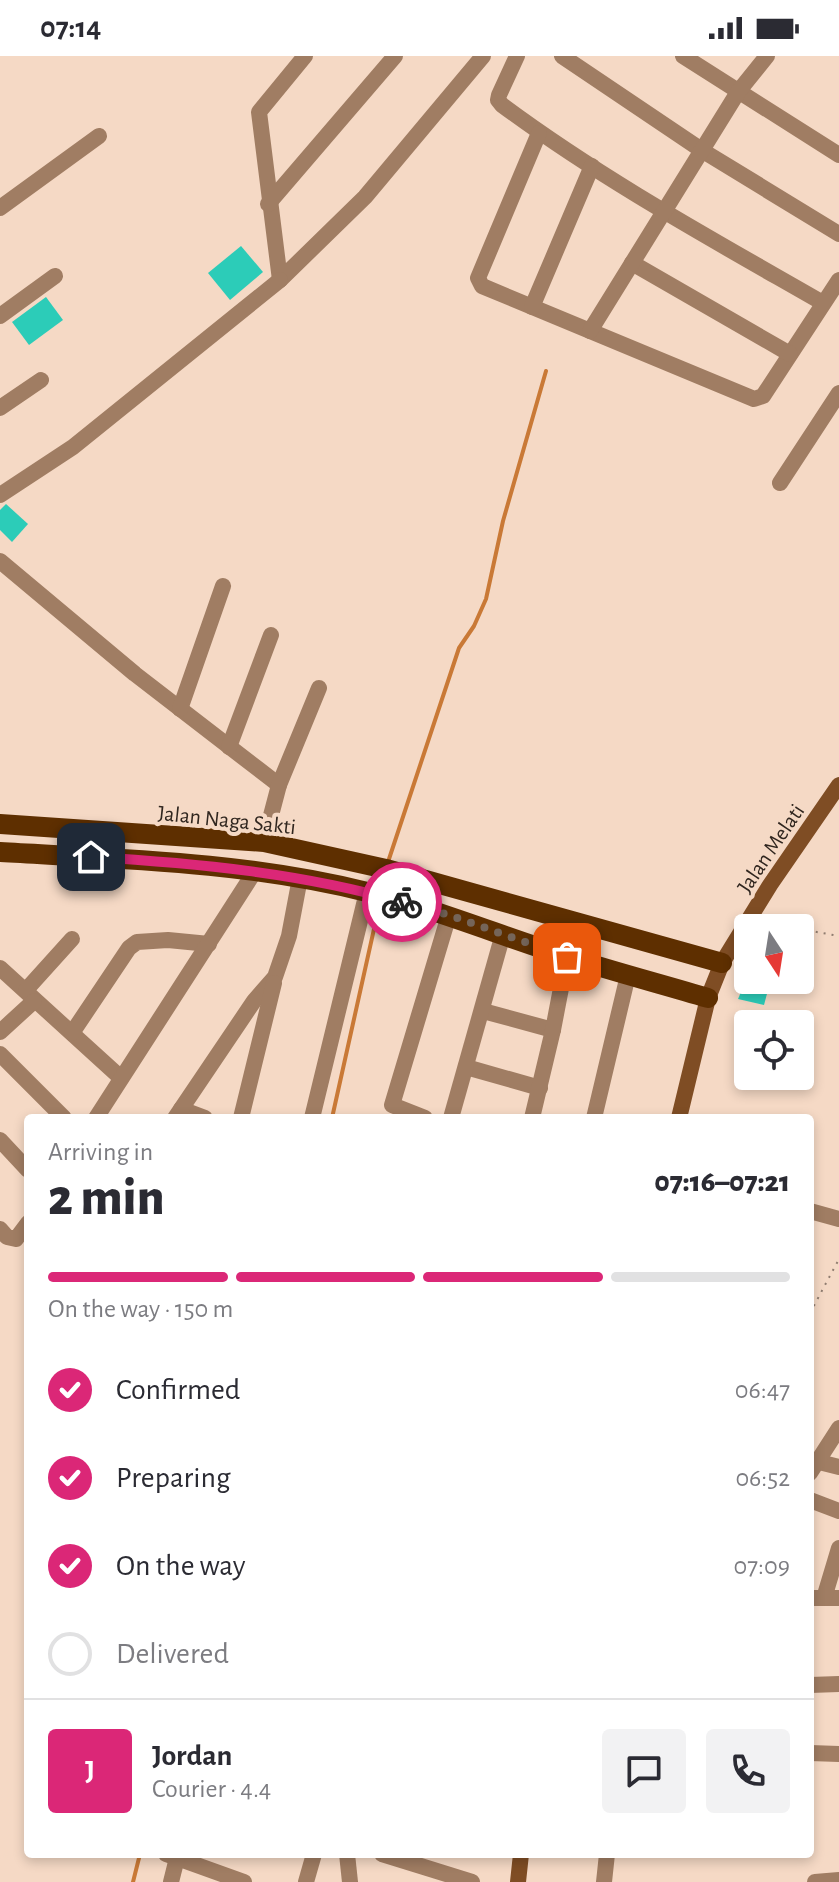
<!DOCTYPE html>
<html lang="en">
<head>
<meta charset="utf-8">
<style>
	body { margin:0; font-family:"Alegreya Sans",sans-serif; background:#f2f2f3; color:#2b2b33; height:100vh; display:flex; flex-direction:column; font-size:30px; white-space:nowrap }
	* { box-sizing:border-box; margin:0 }
	p { font-size:26px; color:#7c7c81 }
	.icon { flex:none; width:44px; height:44px; fill:none; stroke:currentColor; stroke-width:2; stroke-linecap:round; stroke-linejoin:round }
	.map { position:relative; flex:1; overflow:hidden }
	.sheet { position:absolute; left:24px; top:1058px; width:790px; height:744px; display:flex; flex-direction:column; background:#fff; border-radius:8px; box-shadow:0 4px 12px #0003 }
	.sheet>* { flex:none }
	.needle { width:52px; rotate:168deg }
	.fabs { position:absolute; left:734px; top:858px; display:grid; gap:16px }
	.fabs a { display:grid; place-items:center; width:80px; height:80px; border-radius:8px; background:#fff; box-shadow:0 4px 12px #0003; font-size:40px }
	.pin { position:absolute; display:grid; place-items:center; width:68px; height:68px; color:#fff; margin:-34px; border-radius:16px; box-shadow:0 4px 12px #0006 }
	.courier { position:absolute; display:grid; place-items:center; width:80px; height:80px; margin:-40px; border:6px solid #db2777; border-radius:50%; background:#fff; color:#222; box-shadow:0 2px 10px #0007 }
	.head em { font-style:normal; font-weight:800 }
	.head div { display:flex; flex-direction:column-reverse }
	.head { display:flex; align-items:center; justify-content:space-between; height:136px; padding:0 24px }
	h1 { font-size:52px; font-weight:800; line-height:60px }
	.bar { display:grid; grid-template-columns:repeat(4,1fr); gap:12px 8px; align-content:center; height:96px; padding:0 24px }
	.bar i { height:10px; border-radius:6px; background:#e1e1e2 }
	.bar .current { background:#db2777 }
	.bar p { grid-column:span 4 }
	.line { display:flex; align-items:center; gap:20px; padding:0 24px; border-top:2px solid #e1e1e2 }
	.line div { flex:1 }
	.round { display:grid; place-items:center; flex:none; width:84px; height:84px; border-radius:8px; background:#f2f2f3 }
	ol { padding:0 24px; list-style:none }
	li { display:flex; align-items:center; gap:24px; height:88px }
	li p { margin-inline-start:auto }
	li .icon { padding:8px; border-radius:50%; background:#db2777; color:#fff; stroke-width:4 }
	li:last-child { color:#7c7c81 }
	li i { width:44px; height:44px; border:4px solid #e1e1e2; border-radius:50% }
	.status { display:flex; justify-content:space-between; align-items:center; height:56px; padding:0 40px; background:#fff; direction:ltr }
	.status svg { height:22px; fill:currentColor }
	.map>svg:first-child { display:block }
	.lines { fill:none; stroke-linecap:round; stroke-linejoin:round }
	.stream { stroke:#c97936; stroke-width:4 }
	.building { fill:#2cccb8 }
	.path { stroke:#907d70; stroke-width:2; stroke-dasharray:2 6; stroke-linecap:butt }
	.street { stroke:#a07d63; stroke-width:16 }
	.secondary { stroke:#7f4d24; stroke-width:16 }
	.primary { stroke:#5e2f00; stroke-width:20 }
	.done { stroke:#756559; stroke-width:8; stroke-dasharray:0 14.4 }
	.route { stroke:#db2777; stroke-width:10 }
	.labels { text-anchor:middle; stroke-width:8; stroke-linejoin:round; paint-order:stroke }
	.street-label { font-size:22px; fill:#30261f; stroke:#f5d9c5 }
</style>
</head>
<body>
<div class="status"><b>07:14</b><svg viewBox="0 0 49 12"><path d="M0 12V9h3v3zM5 12V6h3v6zM10 12V3h3v9zM15 12V0h3v12zM26 1h20v11H26zM47 4h2v5h-2z"/></svg></div>
<div class="map">
<svg width="839" height="1826" viewBox="0 0 839 1826">
	<rect width="100%" height="100%" fill="#f5d9c5"/>
	<g class="lines">
		<g class="stream">
			<polyline points="388,806 459,592 474,570 486,543 503,465 546,315"/>
			<polyline points="332,1062 380,846"/>
			<polyline points="133,1826 140,1798"/>
		</g>
	</g>
	<g class="building">
		<polygon points="241,190 263,216 230,244 208,217"/>
		<polygon points="46,241 63,264 29,289 12,266"/>
		<polygon points="6,448 28,468 12,486 0,474 0,454"/>
		<polygon points="744,929 768,934 764,949 738,943"/>
	</g>
	<g class="lines">
		<g class="path">
			<polyline points="767,867 797,872"/>
			<polyline points="800,873 839,880"/>
			<polyline points="810,1257 839,1203"/>
		</g>
		<g class="street">
			<polyline points="305,0 259,56 280,224 365,141 483,0"/>
			<path d="M 517,0 L 499,39 L 498,44 L 502,49 C 603,124 715,185 823,247"/>
			<polyline points="562,0 703,95 839,178"/>
			<polyline points="683,0 839,99"/>
			<polyline points="539,77 478,222 482,230 754,343 763,340 839,224"/>
			<polyline points="268,148 395,0"/>
			<polyline points="0,152 99,80"/>
			<polyline points="632,207 790,298"/>
			<polyline points="532,251 592,110"/>
			<polyline points="0,260 55,220"/>
			<polyline points="590,275 738,36 767,0"/>
			<polyline points="0,352 41,324"/>
			<polyline points="780,427 839,337"/>
			<polyline points="0,439 73,391 280,224"/>
			<polyline points="0,505 135,618 279,729"/>
			<polyline points="180,653 223,530"/>
			<polyline points="229,691 271,579"/>
			<polyline points="264,786 279,729 319,632"/>
			<polyline points="0,912 121,1022"/>
			<polyline points="26,934 72,883"/>
			<polyline points="483,955 553,974"/>
			<polyline points="0,976 34,945"/>
			<polyline points="72,977 129,892 137,886 168,884 209,888"/>
			<polyline points="0,998 64,1062"/>
			<polyline points="466,1011 540,1032"/>
			<polyline points="181,1053 205,1062"/>
			<polyline points="96,1062 255,815"/>
			<polyline points="175,1062 254,945 275,921 289,880 300,822"/>
			<polyline points="241,1062 274,927"/>
			<polyline points="312,1062 367,836"/>
			<polyline points="425,1062 392,1049 449,859"/>
			<polyline points="451,1062 503,878"/>
			<polyline points="532,1062 553,974 567,901"/>
			<polyline points="594,1062 628,919"/>
			<polyline points="0,1084 28,1114"/>
			<polyline points="810,1155 839,1163"/>
			<polyline points="0,1173 7,1181 16,1183 28,1167"/>
			<polyline points="819,1406 839,1411"/>
			<polyline points="810,1417 839,1372"/>
			<polyline points="810,1444 839,1455"/>
			<polyline points="810,1542 839,1542"/>
			<polyline points="824,1542 839,1492"/>
			<polyline points="810,1629 839,1628"/>
			<polyline points="810,1697 839,1698"/>
			<polyline points="166,1798 244,1826"/>
			<polyline points="347,1798 350,1826"/>
			<polyline points="382,1798 472,1826"/>
			<polyline points="171,1826 177,1802"/>
			<polyline points="306,1826 314,1798"/>
			<polyline points="604,1826 607,1798"/>
			<polyline points="815,1826 839,1824"/>
		</g>
		<g class="secondary">
			<polyline points="679,1062 708,942 722,907 770,829 839,729"/>
			<polyline points="518,1826 521,1798"/>
		</g>
		<g class="primary">
			<polyline points="0,768 264,786 386,813 722,907"/>
			<path d="M 0,796 C 122,803 248,806 367,836 C 436,853 501,880 568,901 C 615,916 661,928 708,942"/>
		</g>
	</g>
	<g class="lines">
		<polyline class="done" points="402,846 449,859 567,901"/>
		<path class="route" d="M 91,801 C 196,807 301,817 402,846"/>
	</g>
	<g class="labels">
		<g class="street-label">
			<text transform="translate(227 763) rotate(6)" y="8">Jalan Naga Sakti</text>
			<text transform="translate(770 792) rotate(-56)" y="8">Jalan Melati</text>
		</g>
	</g>
</svg>
<div class="fabs">
<a><svg class="needle" viewBox="-14 -14 28 28"><path d="M0-13l5 13h-10z" fill="#e53935"/><path d="M0 13l5-13h-10z" fill="#7c7c81"/></svg></a>
<a><svg class="icon" aria-label="locate" viewBox="0 0 24 24"><circle cx="12" cy="12" r="6"/><path d="M12 2v4M12 18v4M2 12h4M18 12h4"/></svg></a>
</div>
<div class="pin" style="left:567px;top:901px;background:#ea580c"><svg class="icon" aria-label="bag" viewBox="0 0 24 24"><path d="M5 8h14l-1 12H6zM9 8a3 3 0 0 1 6 0"/></svg></div>
<div class="pin" style="left:91px;top:801px;background:#1f2937"><svg class="icon" aria-label="home" viewBox="0 0 24 24"><path d="M3 11l9-7 9 7M6 9v11h12V9"/></svg></div>
<div class="courier" style="left:402px;top:846px"><svg class="icon" aria-label="bike" viewBox="0 0 24 24"><circle cx="6" cy="16" r="4"/><circle cx="18" cy="16" r="4"/><path d="M6 16l4-8h5l3 8M10 8l3 8H6M13 5h3"/></svg></div>
<section class="sheet">
<div class="head"><div><h1>2 min</h1><p>Arriving in</p></div><em>07:16–07:21</em></div>
<div class="bar"><i class="current"></i><i class="current"></i><i class="current"></i><i></i><p>On the way · 150 m</p></div>
<ol>
<li><svg class="icon" aria-label="check" viewBox="0 0 24 24"><path d="M5 12l5 5 9-10"/></svg>Confirmed<p>06:47</p></li>
<li><svg class="icon" aria-label="check" viewBox="0 0 24 24"><path d="M5 12l5 5 9-10"/></svg>Preparing<p>06:52</p></li>
<li><svg class="icon" aria-label="check" viewBox="0 0 24 24"><path d="M5 12l5 5 9-10"/></svg>On the way<p>07:09</p></li>
<li><i></i>Delivered</li>
</ol>
<div class="line" style="height:144px"><b class="round" style="background:#db2777;color:#fff">J</b><div><b>Jordan</b><p>Courier · 4.4</p></div><a class="round"><svg class="icon" aria-label="chat" viewBox="0 0 24 24"><path d="M4 5h16v11H9l-5 4z"/></svg></a><a class="round"><svg class="icon" aria-label="phone" viewBox="0 0 24 24"><path d="M5 4h4l2 5-3 2q2 4 5 5l2-3 5 2v4C11 20 4 13 5 4z"/></svg></a></div>
</section>
</div>
</body>
</html>
